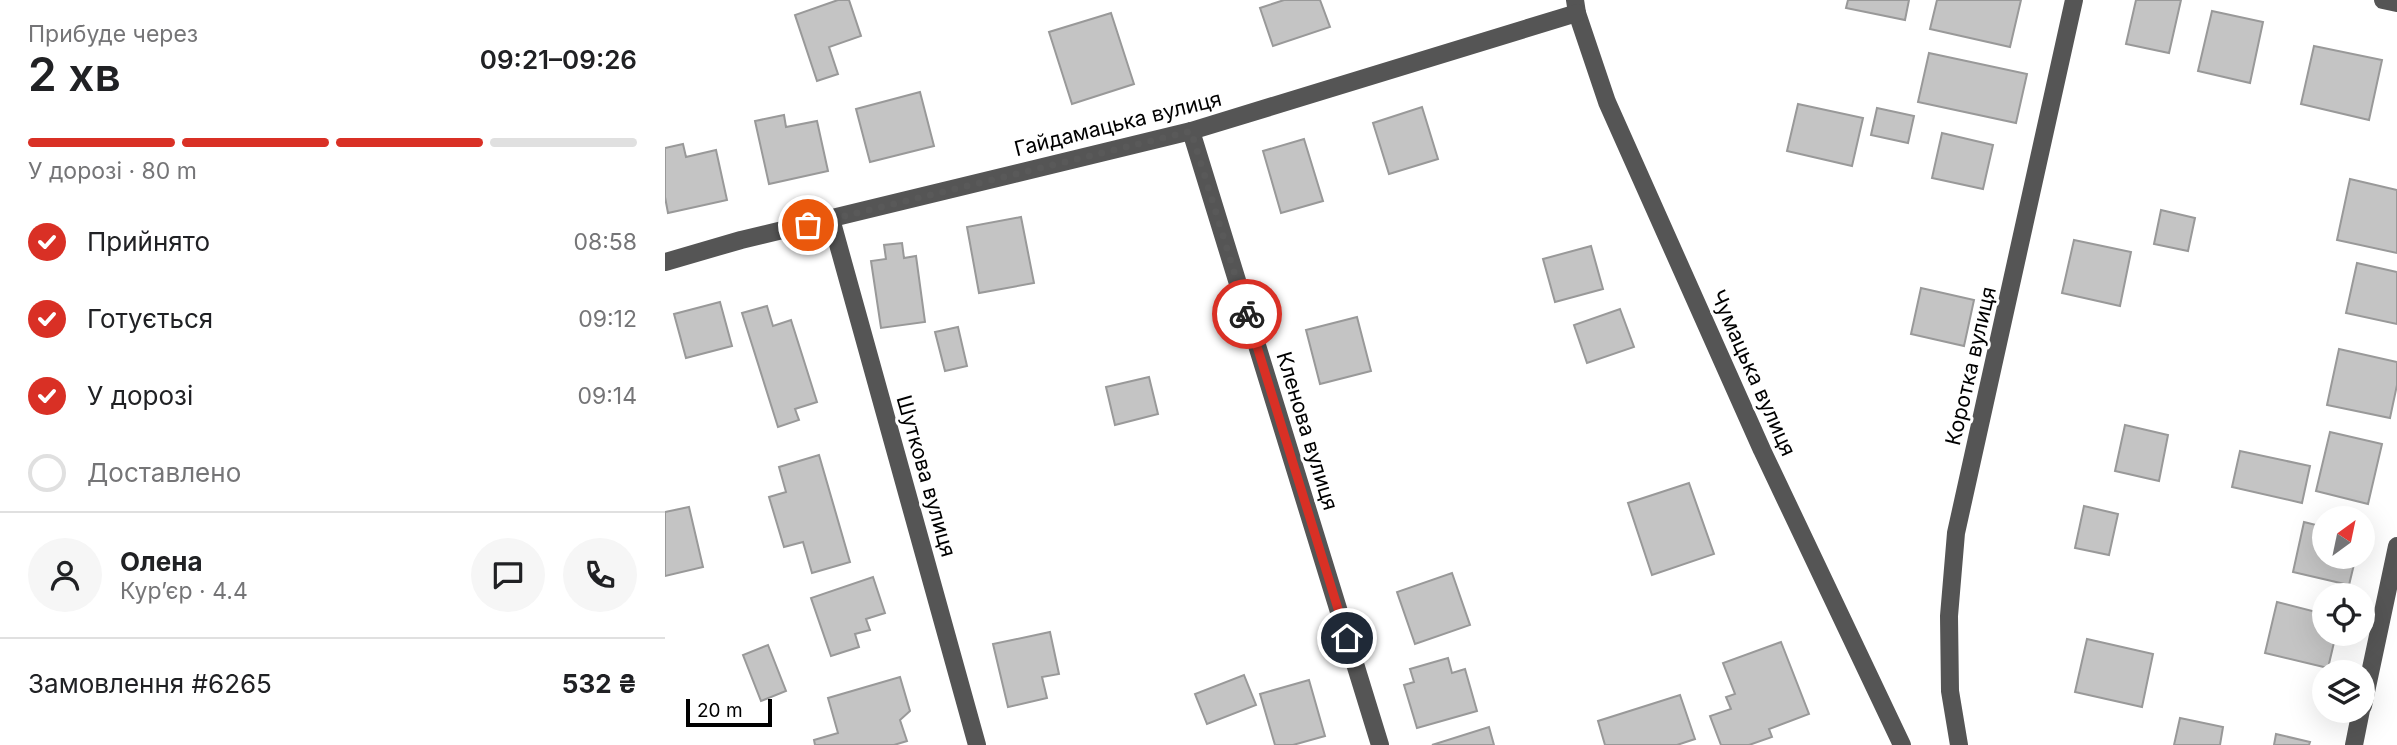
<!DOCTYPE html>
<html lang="uk">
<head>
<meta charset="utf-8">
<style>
	body { margin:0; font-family:Inter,sans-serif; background:#f6f6f6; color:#202124; height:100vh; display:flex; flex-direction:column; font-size:26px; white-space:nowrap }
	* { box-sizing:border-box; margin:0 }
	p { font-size:23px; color:#757577 }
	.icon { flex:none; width:38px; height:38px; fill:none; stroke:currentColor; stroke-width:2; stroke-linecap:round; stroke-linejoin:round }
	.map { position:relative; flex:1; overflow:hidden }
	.details { display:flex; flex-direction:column; background:#fff; width:665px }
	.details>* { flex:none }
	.needle { width:46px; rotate:33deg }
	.controls { position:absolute; left:1647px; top:506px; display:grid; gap:14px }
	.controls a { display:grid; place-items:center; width:63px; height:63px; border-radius:50%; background:#fff; box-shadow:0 7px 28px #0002; font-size:35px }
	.scale { position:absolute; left:21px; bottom:18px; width:86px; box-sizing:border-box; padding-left:7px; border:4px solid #000; border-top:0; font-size:19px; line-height:24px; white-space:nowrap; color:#000; -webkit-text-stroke:5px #fff; paint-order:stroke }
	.pin { position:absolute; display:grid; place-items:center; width:60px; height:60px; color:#fff; margin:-30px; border:4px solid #fff; border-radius:50%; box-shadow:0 2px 7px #0007 }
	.courier { position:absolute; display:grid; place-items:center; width:70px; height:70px; margin:-35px; border:5px solid #d93025; border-radius:50%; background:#fff; color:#222; box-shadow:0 2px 9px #0007 }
	.overview em { font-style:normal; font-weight:600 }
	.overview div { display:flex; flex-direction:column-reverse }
	.overview { display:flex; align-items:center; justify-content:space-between; height:119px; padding:0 28px }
	h1 { font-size:46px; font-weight:600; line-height:52px }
	.bar { display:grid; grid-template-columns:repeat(4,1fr); gap:10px 7px; align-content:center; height:84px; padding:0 28px }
	.bar i { height:9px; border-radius:5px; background:#e0e0e0 }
	.bar .active { background:#d93025 }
	.bar p { grid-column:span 4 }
	.line { display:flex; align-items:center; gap:18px; padding:0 28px; border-top:2px solid #e0e0e0 }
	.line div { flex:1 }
	.round { display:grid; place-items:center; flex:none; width:74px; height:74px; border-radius:37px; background:#f6f6f6 }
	ol { padding:0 28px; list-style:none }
	li { display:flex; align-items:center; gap:21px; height:77px }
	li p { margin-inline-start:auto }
	li .icon { padding:7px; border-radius:50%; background:#d93025; color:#fff; stroke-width:4 }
	li:last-child { color:#757577 }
	li i { width:38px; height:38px; border:4px solid #e0e0e0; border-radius:50% }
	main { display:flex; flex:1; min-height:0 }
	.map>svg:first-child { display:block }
	.building { fill:#c4c4c4; stroke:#999; stroke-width:2 }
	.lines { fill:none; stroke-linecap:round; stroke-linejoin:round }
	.minor { stroke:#555; stroke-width:18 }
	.done { stroke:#595959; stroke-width:7; stroke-dasharray:0 12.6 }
	.route { stroke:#d93025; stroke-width:9 }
	.labels { text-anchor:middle; stroke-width:6; stroke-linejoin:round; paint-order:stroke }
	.street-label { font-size:21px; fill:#000; stroke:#fff }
</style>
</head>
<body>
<main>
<section class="details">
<div class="overview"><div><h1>2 хв</h1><p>Прибуде через</p></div><em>09:21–09:26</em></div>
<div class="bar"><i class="active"></i><i class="active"></i><i class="active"></i><i></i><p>У дорозі · 80 m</p></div>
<ol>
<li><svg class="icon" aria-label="check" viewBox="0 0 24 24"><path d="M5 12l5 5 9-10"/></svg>Прийнято<p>08:58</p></li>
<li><svg class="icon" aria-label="check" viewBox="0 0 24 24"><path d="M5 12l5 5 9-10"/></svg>Готується<p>09:12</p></li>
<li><svg class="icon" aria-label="check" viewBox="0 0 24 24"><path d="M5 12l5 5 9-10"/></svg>У дорозі<p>09:14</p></li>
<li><i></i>Доставлено</li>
</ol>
<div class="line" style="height:126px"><a class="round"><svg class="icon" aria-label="person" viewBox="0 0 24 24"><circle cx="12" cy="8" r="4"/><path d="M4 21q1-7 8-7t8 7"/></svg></a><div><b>Олена</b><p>Кур’єр · 4.4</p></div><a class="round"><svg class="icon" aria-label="chat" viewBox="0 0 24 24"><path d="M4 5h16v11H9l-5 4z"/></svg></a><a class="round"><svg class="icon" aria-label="phone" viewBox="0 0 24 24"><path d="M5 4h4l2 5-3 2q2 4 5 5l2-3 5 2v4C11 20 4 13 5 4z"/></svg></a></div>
<div class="line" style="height:91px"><div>Замовлення #6265</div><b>532 ₴</b></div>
</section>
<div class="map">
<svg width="1732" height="745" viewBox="0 0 1732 745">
	<rect width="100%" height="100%" fill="#fff"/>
	<g class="building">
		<polygon points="173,0 184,0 196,36 164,47 173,74 152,81 130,15"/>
		<polygon points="619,0 655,0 665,27 608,46 595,8"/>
		<polygon points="1183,0 1244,0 1240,20 1181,8"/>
		<polygon points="1272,0 1356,0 1345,47 1265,29"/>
		<polygon points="1471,0 1516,0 1504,53 1461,44"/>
		<polygon points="1547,11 1598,22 1585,83 1533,71"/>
		<polygon points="446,13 469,84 407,104 384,32"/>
		<polygon points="1649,46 1717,60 1704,120 1636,104"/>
		<polygon points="1264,53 1362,74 1351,123 1253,102"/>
		<polygon points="255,92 269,146 205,162 191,109"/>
		<polygon points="1133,104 1198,118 1187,166 1122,151"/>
		<polygon points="757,107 773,159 724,174 708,123"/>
		<polygon points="1212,108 1249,116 1243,143 1206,135"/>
		<polygon points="119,115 121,127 152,121 163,171 104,184 90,121"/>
		<polygon points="1277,133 1328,145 1318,189 1267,178"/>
		<polygon points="639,139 658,201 616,213 598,151"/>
		<polygon points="18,144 21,157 51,150 62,200 3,213 0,197 0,148"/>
		<polygon points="1685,179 1732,190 1732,253 1672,240"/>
		<polygon points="1496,210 1530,218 1523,251 1489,244"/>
		<polygon points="356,217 369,283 314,293 302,227"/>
		<polygon points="1409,240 1466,252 1455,306 1397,293"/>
		<polygon points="237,243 239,258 251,256 260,322 216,328 206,261 221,259 219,245"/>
		<polygon points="926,246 938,289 890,302 878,259"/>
		<polygon points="1692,263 1732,272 1732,324 1681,313"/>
		<polygon points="1256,288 1309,300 1299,346 1246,334"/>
		<polygon points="55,302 67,346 21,358 9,314"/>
		<polygon points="102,306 108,326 126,320 152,402 130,409 134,420 113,427 77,313"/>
		<polygon points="955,309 969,347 922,363 909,325"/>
		<polygon points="692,317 706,371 655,384 641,330"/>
		<polygon points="293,327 302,366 280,371 270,332"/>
		<polygon points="1674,349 1732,362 1732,385 1725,418 1662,405"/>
		<polygon points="484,377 493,414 450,425 441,387"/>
		<polygon points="1460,425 1503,435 1494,481 1450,471"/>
		<polygon points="1665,432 1717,444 1703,504 1651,491"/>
		<polygon points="1575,451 1645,466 1637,503 1567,487"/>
		<polygon points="154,455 185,562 147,573 138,542 119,547 104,497 121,492 114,467"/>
		<polygon points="1024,483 1049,554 987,575 963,503"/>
		<polygon points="1419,506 1453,514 1444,555 1410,548"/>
		<polygon points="24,507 38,567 0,576 0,512"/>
		<polygon points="1639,522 1659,527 1659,556 1691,556 1684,585 1628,572"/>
		<polygon points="787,573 805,625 750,644 732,592"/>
		<polygon points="208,577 220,613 201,619 205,630 190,634 194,647 166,656 146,598"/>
		<polygon points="1612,602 1659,614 1659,634 1671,634 1663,668 1600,653"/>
		<polygon points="385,632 394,674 377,677 382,698 343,707 328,644"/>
		<polygon points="1422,639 1488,654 1477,707 1410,692"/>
		<polygon points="1116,642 1144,714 1104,729 1107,737 1084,745 1056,745 1045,716 1066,709 1061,697 1070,694 1058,663"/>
		<polygon points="103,645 121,691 96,701 78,655"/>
		<polygon points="783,658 787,673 800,669 812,711 752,728 739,685 749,682 745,669"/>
		<polygon points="579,675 591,705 542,724 530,694"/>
		<polygon points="235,677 245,711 235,720 242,741 229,745 150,745 149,740 173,733 163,698"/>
		<polygon points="644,680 660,736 628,745 610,745 595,694"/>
		<polygon points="1015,695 1030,739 1012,745 940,745 933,721"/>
		<polygon points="1515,718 1558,727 1555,745 1509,745"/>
		<polygon points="824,727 829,745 767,745"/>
		<polygon points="1611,734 1645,742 1644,745 1609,745"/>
	</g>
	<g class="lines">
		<g class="minor">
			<polyline points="910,0 912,13 942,102 1097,450 1237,745"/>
			<polyline points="1718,0 1732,3"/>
			<polyline points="526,131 715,745"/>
			<polyline points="166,219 312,745"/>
			<polyline points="0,262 76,240 526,131 912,13"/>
			<polyline points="1698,706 1732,546"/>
			<polyline points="1294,745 1285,691 1284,616 1291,533 1409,0"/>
			<polyline points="1689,745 1696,710"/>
		</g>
	</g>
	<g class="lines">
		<polyline class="done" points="143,225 526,131 582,314"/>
		<polyline class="route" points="582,314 682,638"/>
	</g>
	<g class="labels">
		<g class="street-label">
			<text transform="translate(453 124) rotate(-14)" y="7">Гайдамацька вулиця</text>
			<text transform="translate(1306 366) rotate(-77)" y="7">Коротка вулиця</text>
			<text transform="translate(1088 373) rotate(66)" y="7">Чумацька вулиця</text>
			<text transform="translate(642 431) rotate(73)" y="7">Кленова вулиця</text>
			<text transform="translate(261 476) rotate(74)" y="7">Шуткова вулиця</text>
		</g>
	</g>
</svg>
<div class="controls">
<a><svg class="needle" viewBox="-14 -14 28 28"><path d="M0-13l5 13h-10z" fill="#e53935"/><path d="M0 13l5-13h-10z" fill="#757577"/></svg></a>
<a><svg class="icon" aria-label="locate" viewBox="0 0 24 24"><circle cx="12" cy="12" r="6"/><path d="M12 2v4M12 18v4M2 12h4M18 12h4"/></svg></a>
<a><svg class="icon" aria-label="layers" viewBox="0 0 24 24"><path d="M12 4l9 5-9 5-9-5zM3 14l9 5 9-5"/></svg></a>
</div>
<div class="scale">20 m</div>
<div class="pin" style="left:143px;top:225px;background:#ea580c"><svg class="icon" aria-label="bag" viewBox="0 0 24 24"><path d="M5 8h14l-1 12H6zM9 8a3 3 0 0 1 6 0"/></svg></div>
<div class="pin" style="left:682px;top:638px;background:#1f2937"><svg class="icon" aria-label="home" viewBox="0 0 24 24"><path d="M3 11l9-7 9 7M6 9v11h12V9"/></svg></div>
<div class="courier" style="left:582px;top:314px"><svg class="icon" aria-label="bike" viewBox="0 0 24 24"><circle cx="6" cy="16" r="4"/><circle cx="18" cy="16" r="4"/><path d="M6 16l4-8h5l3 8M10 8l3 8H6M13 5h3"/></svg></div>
</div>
</main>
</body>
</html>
